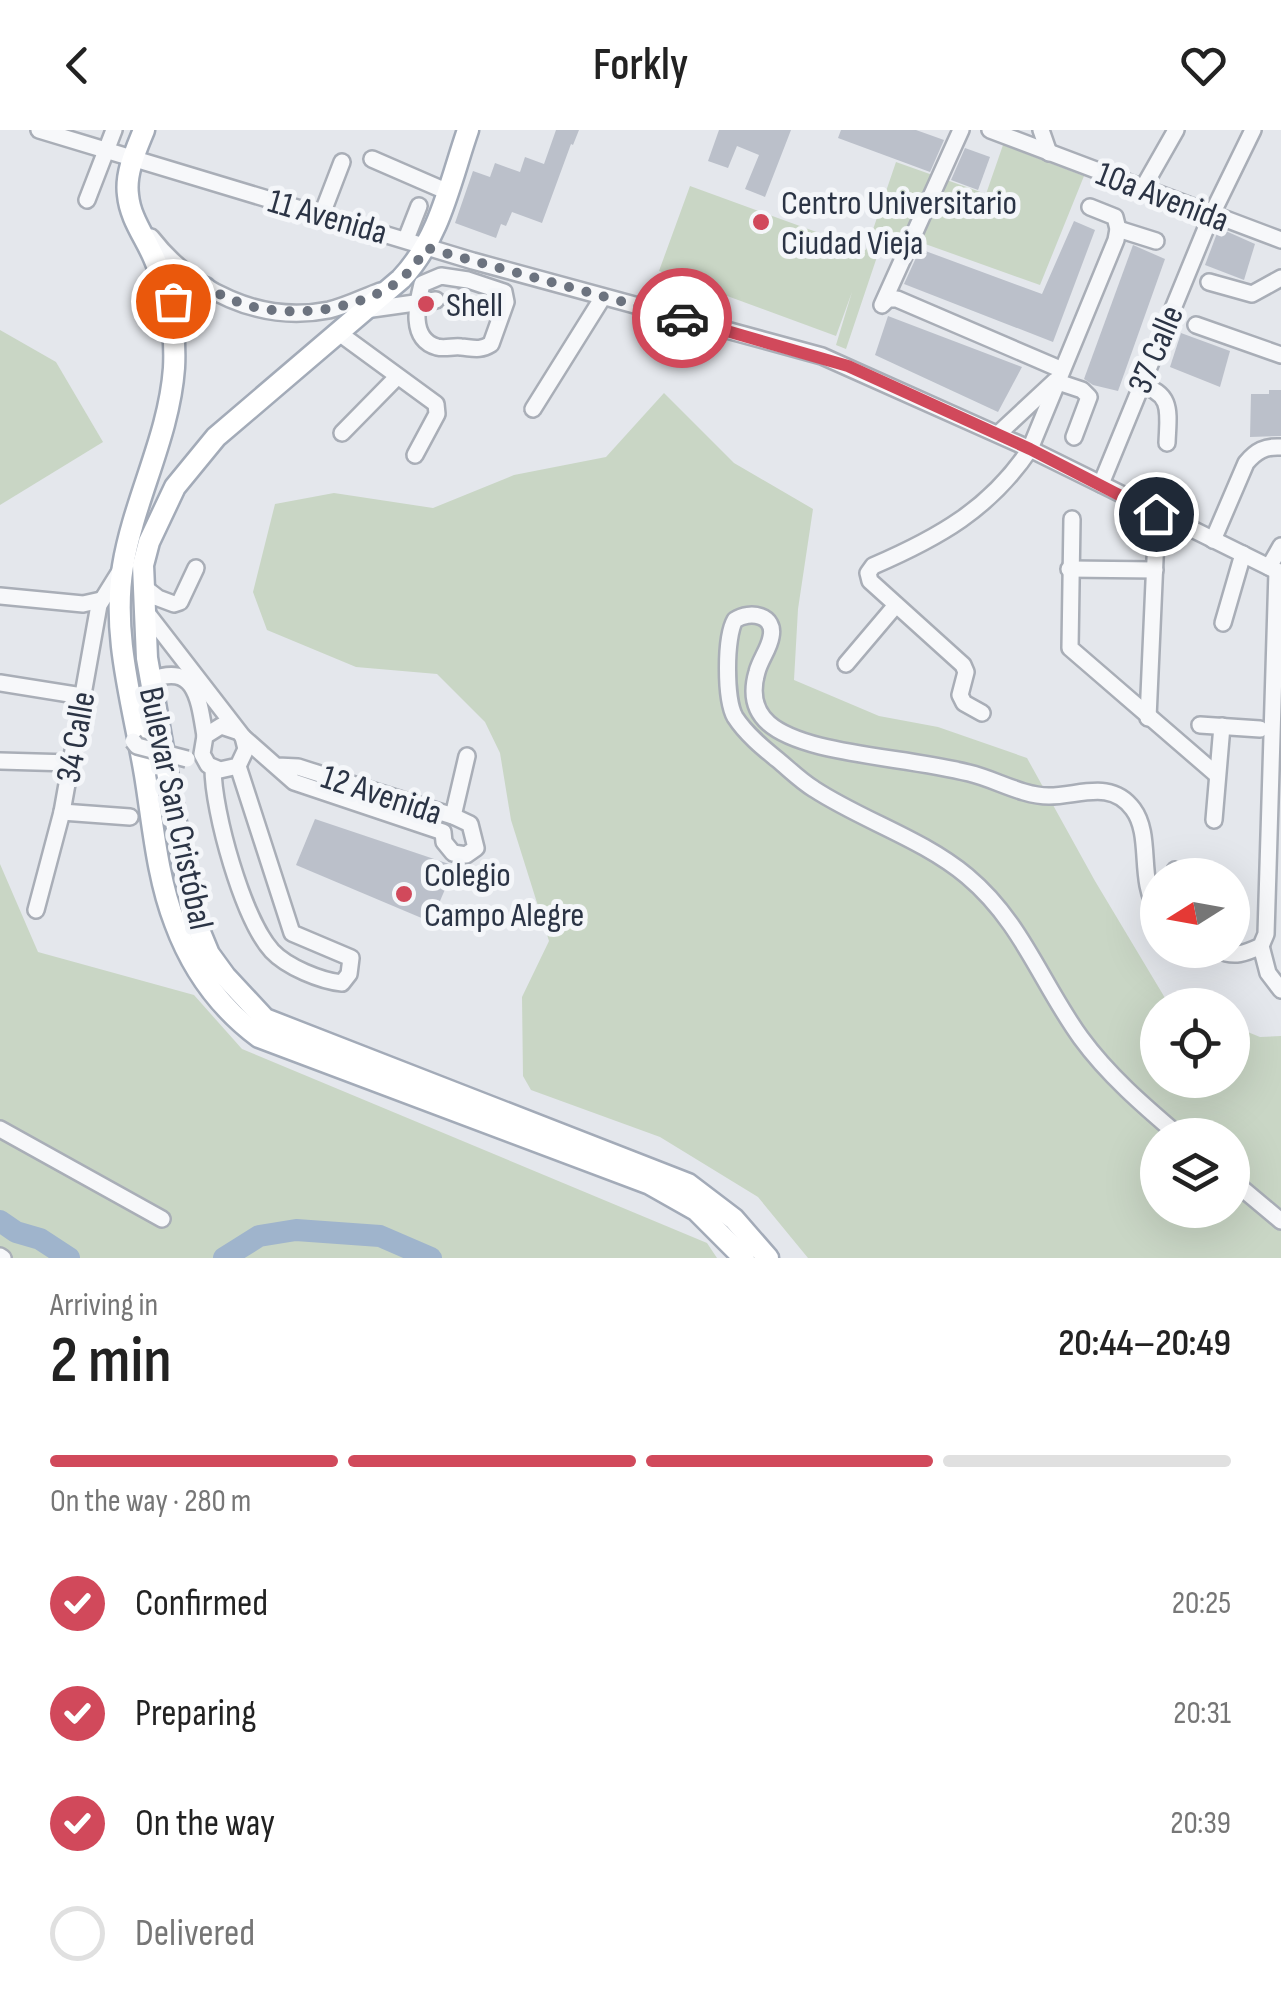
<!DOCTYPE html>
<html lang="en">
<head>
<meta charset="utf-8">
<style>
	body { margin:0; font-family:"Sofia Sans Condensed",sans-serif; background:#f6f6f6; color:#222; height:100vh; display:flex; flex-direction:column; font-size:38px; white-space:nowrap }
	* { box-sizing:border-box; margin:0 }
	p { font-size:32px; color:#767676 }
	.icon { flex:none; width:55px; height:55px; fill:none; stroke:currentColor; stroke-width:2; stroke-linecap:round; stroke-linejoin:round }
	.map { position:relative; height:1128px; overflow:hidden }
	.panel { display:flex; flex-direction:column; background:#fff; flex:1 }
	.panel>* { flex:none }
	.needle { width:65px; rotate:259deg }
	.controls { position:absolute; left:1140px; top:728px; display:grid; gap:20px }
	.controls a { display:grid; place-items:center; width:110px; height:110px; border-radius:50%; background:#fff; box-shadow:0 10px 40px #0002; font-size:50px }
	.pin { position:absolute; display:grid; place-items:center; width:85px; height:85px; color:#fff; margin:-42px; border:5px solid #fff; border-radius:50%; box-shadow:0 2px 10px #0007 }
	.courier { position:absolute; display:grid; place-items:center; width:100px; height:100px; margin:-50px; border:8px solid #d1495b; border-radius:50%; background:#fff; color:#222; box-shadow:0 2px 12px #0007 }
	.head em { font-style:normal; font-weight:600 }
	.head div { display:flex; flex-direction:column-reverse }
	.head { display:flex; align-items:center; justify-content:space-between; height:170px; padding:0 50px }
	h1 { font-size:65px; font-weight:600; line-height:75px }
	.bar { display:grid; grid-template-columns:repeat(4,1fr); gap:15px 10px; align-content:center; height:120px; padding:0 50px }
	.bar i { height:12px; border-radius:8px; background:#e0e0e0 }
	.bar .current { background:#d1495b }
	.bar p { grid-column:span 4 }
	ol { padding:0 50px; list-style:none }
	li { display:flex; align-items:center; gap:30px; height:110px }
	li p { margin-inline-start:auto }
	li .icon { padding:10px; border-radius:50%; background:#d1495b; color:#fff; stroke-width:4 }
	li:last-child { color:#767676 }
	li i { width:55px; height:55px; border:5px solid #e0e0e0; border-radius:50% }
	header { display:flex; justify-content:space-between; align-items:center; height:130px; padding:0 50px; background:#fff; font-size:45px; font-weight:600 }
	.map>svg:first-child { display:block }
	.green { fill:#c9d6c5; fill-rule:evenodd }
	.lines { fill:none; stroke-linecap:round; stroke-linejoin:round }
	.river { stroke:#9fb4cc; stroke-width:22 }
	.building { fill:#bbc0ca }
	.minor-tunnel { stroke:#bfc3cb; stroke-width:15; stroke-dasharray:15 8; stroke-linecap:butt }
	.minor-casing { stroke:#a9aeb7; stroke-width:20 }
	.major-casing { stroke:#a3abb8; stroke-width:25 }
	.minor { stroke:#f7f8fa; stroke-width:15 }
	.major { stroke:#fff; stroke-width:20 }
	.minor-bridge-casing { stroke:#a9aeb7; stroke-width:20; stroke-linecap:butt }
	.minor-bridge { stroke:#f7f8fa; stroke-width:15 }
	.done { stroke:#6c737f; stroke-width:10; stroke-dasharray:0 18 }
	.route { stroke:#d1495b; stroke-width:12 }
	.poi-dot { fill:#d1495b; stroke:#f4f6f9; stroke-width:4 }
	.labels { text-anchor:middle; stroke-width:10; stroke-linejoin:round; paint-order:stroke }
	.street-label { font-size:35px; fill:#2b3445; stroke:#f4f6f9 }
	.poi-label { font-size:35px; fill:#2b3445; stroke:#f4f6f9; text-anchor:start }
</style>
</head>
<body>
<header><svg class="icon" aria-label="back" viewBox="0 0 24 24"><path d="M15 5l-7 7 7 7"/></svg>Forkly<svg class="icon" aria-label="heart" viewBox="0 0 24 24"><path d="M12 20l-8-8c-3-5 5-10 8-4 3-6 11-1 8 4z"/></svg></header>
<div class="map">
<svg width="1281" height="1128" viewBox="0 0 1281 1128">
	<rect width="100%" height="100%" fill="#e4e7ec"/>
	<g class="green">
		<polygon points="1003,15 1084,46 1040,155 886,100 846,219 836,215 852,162 836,206 659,141 690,56 866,120 896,32 986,64"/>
		<polygon points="0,200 56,232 103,312 0,375"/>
		<path d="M 664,263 L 734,333 L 813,379 L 798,479 L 794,550 L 879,586 L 938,597 L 1027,628 L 1095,751 L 1165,868 L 1182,875 L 1158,875 L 1158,950 L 1232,950 L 1233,896 L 1260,907 L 1281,906 L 1281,1128 L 808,1128 L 758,1067 L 660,1007 L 531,960 L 523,946 L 522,867 L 549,811 L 511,690 L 500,623 L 485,592 L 437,544 L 356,537 L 267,500 L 253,462 L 275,374 L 334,363 L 433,378 L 514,345 L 606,327 ZM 1158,1005 L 1232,1005 L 1232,1080 L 1158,1080 Z"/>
		<polygon points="0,734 38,822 194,865 242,919 707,1113 717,1128 0,1128"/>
	</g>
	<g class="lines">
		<g class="river">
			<polyline points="0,1091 16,1102 40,1109 69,1128"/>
			<polyline points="224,1128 259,1106 296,1100 380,1106 431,1128"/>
		</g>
	</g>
	<g class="building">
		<polygon points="556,0 579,0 573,15 571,14 542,93 512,82 506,96 501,94 496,108 455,93 473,41 490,47 495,33 520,42 525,27 544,34"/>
		<polygon points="719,0 791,0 765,67 745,59 759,25 737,16 728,38 708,31"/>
		<polygon points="841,0 916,0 944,10 930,42 838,8"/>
		<polygon points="965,18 990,27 978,60 951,50"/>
		<polygon points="1074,91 1095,100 1053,212 904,154 920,119 1042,164"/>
		<polygon points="1219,98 1255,114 1244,150 1205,135"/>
		<polygon points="1133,115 1165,129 1118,261 1093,255 1084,249"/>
		<polygon points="888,186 1022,237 998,282 875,225"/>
		<polygon points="1181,203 1230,221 1220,257 1170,237"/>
		<polygon points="1269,260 1281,260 1281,306 1250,307 1251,264 1269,264"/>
		<polygon points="315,689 455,736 431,792 296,735"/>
	</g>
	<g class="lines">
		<polyline class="minor-tunnel" points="436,170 455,172 466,160"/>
		<defs>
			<g id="minor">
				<polyline points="39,0 473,131 822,226 1030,319 1281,443"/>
				<polyline points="961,0 882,175 888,169 897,169 1060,239"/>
				<polyline points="990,0 1281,110"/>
				<polyline points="1041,0 1049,23"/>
				<polyline points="372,29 448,62"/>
				<polyline points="1143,58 1176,0"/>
				<polyline points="87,70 114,0"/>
				<polyline points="322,84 342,32"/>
				<polyline points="1118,99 1156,111"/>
				<path d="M 151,107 C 193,161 260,194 329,180 C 346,176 364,167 380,161"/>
				<polyline points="406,109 419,76"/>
				<path d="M 441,146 L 468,150 L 504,162 L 506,172 L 491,214 C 480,221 473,218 461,217 C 453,216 445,219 437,217 C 409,209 417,174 422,154 Z"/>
				<polyline points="1209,152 1252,164 1281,148"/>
				<polyline points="365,180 436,170"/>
				<polyline points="1196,195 1281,225"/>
				<polyline points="339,203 436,274 437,284 415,325"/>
				<path d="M 1140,255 C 1174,263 1168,284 1167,313"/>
				<polyline points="533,279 603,167"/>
				<polyline points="342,303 397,247"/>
				<polyline points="998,304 1055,251 1082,260 1089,267 1074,307"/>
				<polyline points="1101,354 1211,86 1253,0"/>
				<polyline points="1072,389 1070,518 1217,645"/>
				<path d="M 1213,410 L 1246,333 C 1256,321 1265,316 1281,317"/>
				<polyline points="1269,437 1281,416"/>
				<polyline points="1069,439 1155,440"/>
				<polyline points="144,457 158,468 174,474 180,472 196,438"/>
				<polyline points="0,466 83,474 101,470"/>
				<polyline points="144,479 243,607 246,619 238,636 220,640 208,635 202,624 205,606 221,596 239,602"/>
				<polyline points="1223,493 1243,424"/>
				<polyline points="846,534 896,475"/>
				<path d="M 151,550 C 196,532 199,570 205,606"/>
				<polyline points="0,553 82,566"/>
				<path d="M 982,583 L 964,573 L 960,565 L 966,542 L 963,535 L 870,451 L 868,443 L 873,436 C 938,408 990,379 1030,319 L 1116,110 L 1118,99 L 1115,87 L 1090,77"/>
				<polyline points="1148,588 1157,384"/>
				<polyline points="1200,595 1260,599"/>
				<polyline points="243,607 294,652 443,702 444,712 453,723 466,725 476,718 470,694 453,686 298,637 277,636"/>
				<polyline points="0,631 71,633"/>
				<path d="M 213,638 C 213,682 243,789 272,821 C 287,837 321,851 342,853 L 349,844 L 351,828 L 292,803 L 238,636"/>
				<polyline points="62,682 130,687"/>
				<polyline points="453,686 467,626"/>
				<polyline points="1214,690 1222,596"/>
				<polyline points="1175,740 1179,745"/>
				<polyline points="36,780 62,682 99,475 122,438"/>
				<path d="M 1158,781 C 1137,750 1153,706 1133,679 C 1111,649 1079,666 1049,666 C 1022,666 995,649 969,643 C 920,631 869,628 820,616 C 781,606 743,590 757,542 C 760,530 769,519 771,507 C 776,485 750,480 735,490 C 725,507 725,569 735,587 C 746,604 763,618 778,630 C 790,640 801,651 814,659 C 863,691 921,708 967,746 C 1022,792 1041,853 1081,908 C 1108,945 1144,976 1178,1005"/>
				<polyline points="1261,816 1268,843 1281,860"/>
				<path d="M 1218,820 C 1234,828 1246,823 1261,816 L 1266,804 L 1277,441"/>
				<polyline points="0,999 162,1089"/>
				<polyline points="1232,1050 1281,1091"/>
				<polyline points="0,1126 3,1128"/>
			</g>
			<g id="major">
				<path d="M 144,0 C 136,20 125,43 128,65 C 130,88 145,107 154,128 C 169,161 176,202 174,238 C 169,307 134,369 123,436 C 111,505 134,578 145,645 C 153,694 157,747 175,793 C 192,839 220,878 259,907 L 650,1054 L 696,1080 L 744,1128"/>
				<path d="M 468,0 C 450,52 440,108 401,149 L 216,307 L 175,357 L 149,412 L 143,435 L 147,528 L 192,783 L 209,824 L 225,846 L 265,889 L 688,1054 L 734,1089 L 768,1128"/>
				<polyline points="171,183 178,163 196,157 205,158"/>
			</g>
		</defs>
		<use href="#minor" class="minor-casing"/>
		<use href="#major" class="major-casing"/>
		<use href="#minor" class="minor"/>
		<use href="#major" class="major"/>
		<defs>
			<polyline id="minor-bridge" points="133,611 137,616 187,629"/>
		</defs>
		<use href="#minor-bridge" class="minor-bridge-casing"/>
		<use href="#minor-bridge" class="minor-bridge"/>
	</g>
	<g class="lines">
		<path class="done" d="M 173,171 L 178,164 L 196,156 C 216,160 234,173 254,177 C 299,187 350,180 390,157 C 405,149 417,132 427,118 L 682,188"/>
		<polyline class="route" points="682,188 848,236 1030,319 1156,384"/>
	</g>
	<g class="poi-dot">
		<circle cx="761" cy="92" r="10"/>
		<circle cx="426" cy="174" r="10"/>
		<circle cx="404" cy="764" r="10"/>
	</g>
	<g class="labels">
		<g class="street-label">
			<text transform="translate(1163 66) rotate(21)" y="12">10a Avenida</text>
			<text transform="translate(328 86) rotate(16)" y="12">11 Avenida</text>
			<text transform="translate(1155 219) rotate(-67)" y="12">37 Calle</text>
			<text transform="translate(75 607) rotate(-80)" y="12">34 Calle</text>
			<text transform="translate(382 664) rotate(18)" y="12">12 Avenida</text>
			<text transform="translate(177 678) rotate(78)" y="12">Bulevar San Cristóbal</text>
		</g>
		<g class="poi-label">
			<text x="781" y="84">Centro Universitario<tspan x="781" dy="40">Ciudad Vieja</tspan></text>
			<text x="446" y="186">Shell</text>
			<text x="424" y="756">Colegio<tspan x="424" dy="40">Campo Alegre</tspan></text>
		</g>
	</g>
</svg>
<div class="controls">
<a><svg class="needle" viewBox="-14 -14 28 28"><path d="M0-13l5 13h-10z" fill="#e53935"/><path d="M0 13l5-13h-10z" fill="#767676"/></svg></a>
<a><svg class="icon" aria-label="locate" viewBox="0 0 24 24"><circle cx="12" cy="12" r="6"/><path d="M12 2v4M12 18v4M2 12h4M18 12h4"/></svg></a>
<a><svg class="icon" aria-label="layers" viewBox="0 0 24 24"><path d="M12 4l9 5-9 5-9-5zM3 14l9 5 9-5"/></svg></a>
</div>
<div class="pin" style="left:173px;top:171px;background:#ea580c"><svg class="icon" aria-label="bag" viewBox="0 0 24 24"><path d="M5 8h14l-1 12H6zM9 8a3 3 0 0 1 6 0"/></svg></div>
<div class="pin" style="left:1156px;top:384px;background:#1f2937"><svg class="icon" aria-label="home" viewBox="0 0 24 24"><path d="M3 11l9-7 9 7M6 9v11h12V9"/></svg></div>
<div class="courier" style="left:682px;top:188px"><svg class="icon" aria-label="car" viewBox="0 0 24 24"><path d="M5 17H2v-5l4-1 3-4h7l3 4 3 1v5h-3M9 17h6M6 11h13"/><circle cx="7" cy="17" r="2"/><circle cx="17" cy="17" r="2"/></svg></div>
</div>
<section class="panel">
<div class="head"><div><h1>2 min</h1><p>Arriving in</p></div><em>20:44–20:49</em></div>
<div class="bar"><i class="current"></i><i class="current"></i><i class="current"></i><i></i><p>On the way · 280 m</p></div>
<ol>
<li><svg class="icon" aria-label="check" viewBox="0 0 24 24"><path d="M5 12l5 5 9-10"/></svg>Confirmed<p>20:25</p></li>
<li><svg class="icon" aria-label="check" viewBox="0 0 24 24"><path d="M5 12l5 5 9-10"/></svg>Preparing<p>20:31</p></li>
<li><svg class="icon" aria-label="check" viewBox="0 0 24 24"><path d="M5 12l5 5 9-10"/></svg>On the way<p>20:39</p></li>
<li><i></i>Delivered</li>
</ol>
</section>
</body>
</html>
